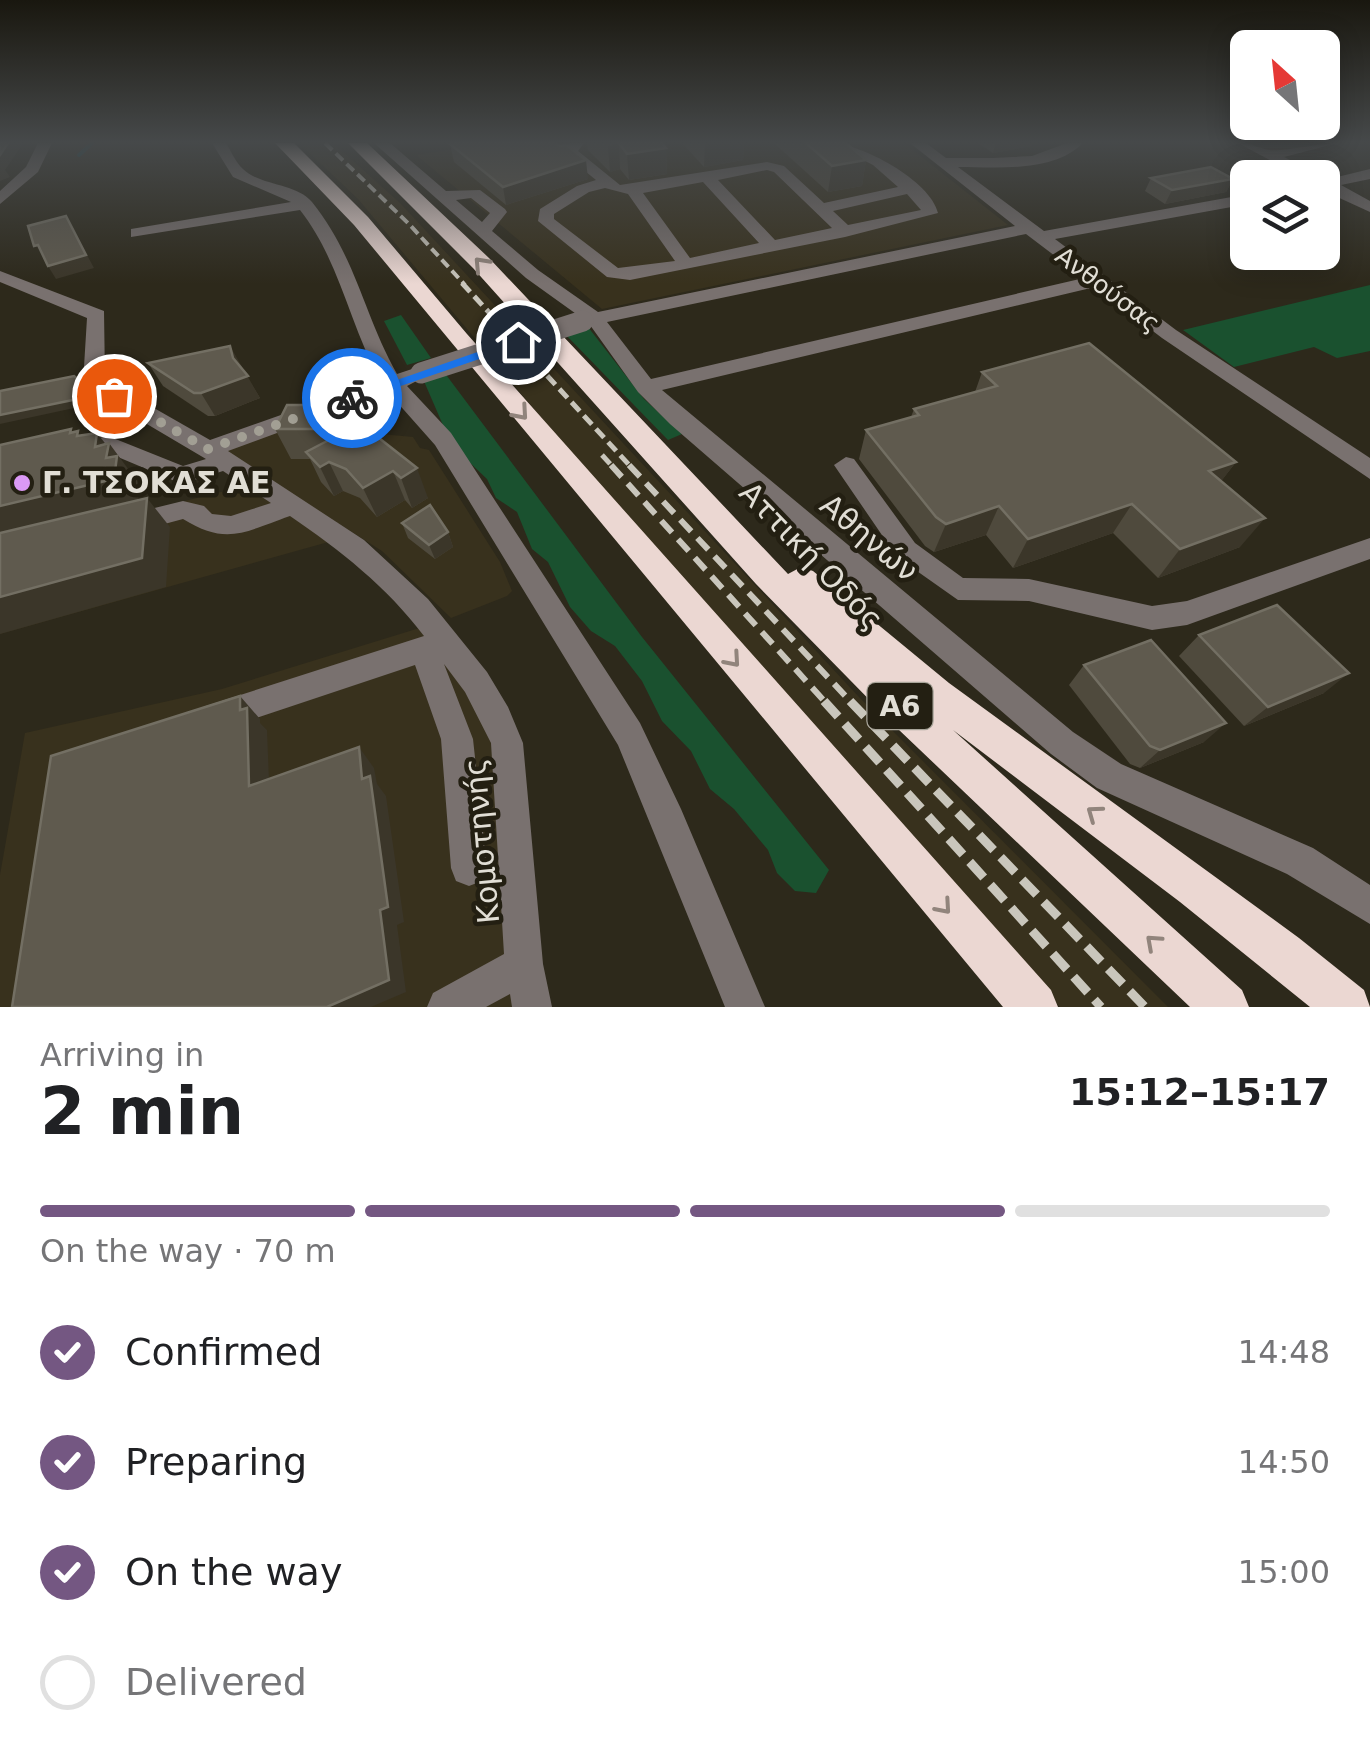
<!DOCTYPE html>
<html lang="en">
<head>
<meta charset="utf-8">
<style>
	body { margin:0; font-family:"DejaVu Sans",sans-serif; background:#f6f6f6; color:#202124; height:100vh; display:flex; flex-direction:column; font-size:38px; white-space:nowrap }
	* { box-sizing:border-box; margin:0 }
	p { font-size:32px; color:#757577 }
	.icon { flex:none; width:55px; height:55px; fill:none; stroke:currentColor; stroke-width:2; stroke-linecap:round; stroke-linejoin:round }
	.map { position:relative; height:1007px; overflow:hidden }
	.side { display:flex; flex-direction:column; background:#fff; flex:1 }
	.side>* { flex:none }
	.needle { width:65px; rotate:333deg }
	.fabs { position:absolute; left:1230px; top:30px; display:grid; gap:20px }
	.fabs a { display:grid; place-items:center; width:110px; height:110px; border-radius:15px; background:#fff; box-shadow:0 5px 25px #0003; font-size:50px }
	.pin { position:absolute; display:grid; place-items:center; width:85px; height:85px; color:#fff; margin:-42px; border:5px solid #fff; border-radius:50%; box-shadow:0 2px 10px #0007 }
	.courier { position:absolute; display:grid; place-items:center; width:100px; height:100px; margin:-50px; border:8px solid #1a73e8; border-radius:50%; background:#fff; color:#222; box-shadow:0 2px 12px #0007 }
	.summary em { font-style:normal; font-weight:700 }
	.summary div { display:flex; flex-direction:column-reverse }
	.summary { display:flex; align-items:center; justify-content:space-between; height:170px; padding:0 40px }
	h1 { font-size:65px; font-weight:700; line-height:75px }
	.bar { display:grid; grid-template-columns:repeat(4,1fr); gap:15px 10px; align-content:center; height:120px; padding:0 40px }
	.bar i { height:12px; border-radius:8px; background:#e0e0e0 }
	.bar .on { background:#745782 }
	.bar p { grid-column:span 4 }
	ol { padding:0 40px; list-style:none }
	li { display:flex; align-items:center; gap:30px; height:110px }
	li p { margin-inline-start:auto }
	li .icon { padding:10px; border-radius:50%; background:#745782; color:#fff; stroke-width:4 }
	li:last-child { color:#757577 }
	li i { width:55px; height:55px; border:5px solid #e0e0e0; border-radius:50% }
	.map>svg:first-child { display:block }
	.built { fill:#38311d }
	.green { fill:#1a512f }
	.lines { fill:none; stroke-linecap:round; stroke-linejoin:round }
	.stream { stroke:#014655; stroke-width:4 }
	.minor { fill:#79716f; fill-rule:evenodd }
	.highway { fill:#ebd7d2; fill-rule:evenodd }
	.rail-far3 { stroke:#c9c6bc; stroke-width:4; stroke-dasharray:10 5; stroke-linecap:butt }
	.rail-far2 { stroke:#c9c6bc; stroke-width:5; stroke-dasharray:12 6; stroke-linecap:butt }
	.rail-far1 { stroke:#c9c6bc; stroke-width:6; stroke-dasharray:16 9; stroke-linecap:butt }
	.rail { stroke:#c9c6bc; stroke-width:9; stroke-dasharray:21 10; stroke-linecap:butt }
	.minor-bridge { stroke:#79716f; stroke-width:21 }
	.wall { fill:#4f4a3d }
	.shaded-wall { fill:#3b3629 }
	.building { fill:#5f5a4e; stroke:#736f63; stroke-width:2.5 }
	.oneway { stroke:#91847c }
	.route { fill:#1a73e8 }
	.done { stroke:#a29f94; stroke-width:10; stroke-dasharray:0 18 }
	.poi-dot { fill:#db99f5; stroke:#231f12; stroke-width:4 }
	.labels { text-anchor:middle; stroke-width:9; stroke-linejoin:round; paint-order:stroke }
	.far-street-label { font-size:25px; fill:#e1ded5; stroke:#231f12 }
	.shield { fill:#231f12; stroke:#a8a59a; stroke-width:2.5 }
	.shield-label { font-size:28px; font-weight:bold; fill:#e1ded5 }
	.poi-label { font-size:30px; font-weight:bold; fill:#e1ded5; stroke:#231f12; text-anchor:start }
	.street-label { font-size:30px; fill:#e1ded5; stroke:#231f12 }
</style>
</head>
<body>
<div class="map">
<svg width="1370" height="1007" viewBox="0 0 1370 1007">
	<rect width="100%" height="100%" fill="#2d291b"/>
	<g class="built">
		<polygon points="299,143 333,143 400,203 858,696 1168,1007 1060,1007 969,911 633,527 358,199"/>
		<polygon points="495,143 904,143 1008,225 602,309 416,155"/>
		<polygon points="343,404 391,417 381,434 413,437 420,448 429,450 500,562 512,591 507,596 451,618 382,551 220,449"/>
		<polygon points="249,485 332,541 0,634 0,547"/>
		<polygon points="426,626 476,697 499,751 515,1007 0,1007 0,875 25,733 222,689"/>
	</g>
	<g class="green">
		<polygon points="1370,285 1370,351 1337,358 1314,347 1234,367 1183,330"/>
		<polygon points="401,315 431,358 407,365 384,321"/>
		<polygon points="588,327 644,399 682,434 668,440 565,334"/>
		<polygon points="444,372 642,637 829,870 816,893 795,891 777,873 768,850 734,809 710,789 691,751 662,721 642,681 615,646 591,631 570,607 548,562 532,549 517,512 496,498 487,479 465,458 446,432 423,379"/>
	</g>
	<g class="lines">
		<polyline class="stream" points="79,155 92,143"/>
		<g class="minor">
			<polygon points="38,143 52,143 38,172 0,204 0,191 26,167"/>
			<path d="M 212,143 L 226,143 C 231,151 236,163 243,169 C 260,186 296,183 312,202 C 357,259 363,313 397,374 L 421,366 L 432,373 L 407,386 L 451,433 L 640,723 L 681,809 L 765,1007 L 725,1007 L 618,745 L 435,445 L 388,392 L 228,451 L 364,540 L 428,599 L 487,672 L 508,707 L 523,743 L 543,964 L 552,1007 L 512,1007 L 510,994 L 486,1007 L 427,1007 L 433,993 L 504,954 L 491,743 L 465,692 L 444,664 L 473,739 L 487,868 L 482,881 L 469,886 L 456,881 L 451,868 L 441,739 L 415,665 L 217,731 L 206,726 L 201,716 L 206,706 L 424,636 C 387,587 340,550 290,516 C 244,532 227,546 183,519 L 131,533 L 122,530 L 118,523 L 122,516 L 183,501 L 204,506 L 212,514 L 231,516 L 271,503 L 223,471 L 182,484 L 106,452 L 78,458 L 66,450 L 70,444 L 108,436 L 183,466 L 206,459 L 86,388 L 83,383 L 87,318 L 0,282 L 0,271 L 104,311 L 105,380 L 210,440 L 380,380 C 349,324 340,261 300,210 L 131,237 L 131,229 L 137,228 L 291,202 L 233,177 Z"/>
			<path d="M 374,143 L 390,143 L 446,191 L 480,190 L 505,209 L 507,212 L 492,231 L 538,270 L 598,312 L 1015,226 L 910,143 L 926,143 L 946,158 L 993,158 L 1032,156 L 1067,143 L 1083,143 C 1053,173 997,167 958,167 L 1044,231 L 1248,194 L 1248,204 L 1055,239 L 1176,330 L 1370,458 L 1370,479 L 1162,338 L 1095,287 L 662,390 L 1073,732 L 1121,764 L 1313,848 L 1370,885 L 1370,924 L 1287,874 L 1097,788 L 1051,754 L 670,424 L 638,392 L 590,325 L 576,325 L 573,321 L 579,316 L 526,278 ZM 471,198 L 490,213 L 482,222 L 456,200 ZM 1026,234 L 1084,278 L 651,379 L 607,322 Z"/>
			<path d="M 569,143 L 584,143 L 578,151 L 620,185 L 767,162 L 784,166 L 824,203 L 898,187 L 873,165 L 830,143 C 861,143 931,181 938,213 L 845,237 L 630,280 L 607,277 L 538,221 L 540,209 L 577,186 L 596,180 L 564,154 L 562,151 ZM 767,170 L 774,172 L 832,228 L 775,240 L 718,180 ZM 703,182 L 759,243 L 690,258 L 643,193 ZM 605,188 L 628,194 L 675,261 L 618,268 L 554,219 L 554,214 L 589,192 ZM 907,194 L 921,210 L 848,225 L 833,211 Z"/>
			<path d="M 1238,143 C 1251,143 1258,148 1270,150 C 1280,152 1322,143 1338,143 L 1284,157 L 1329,179 L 1370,169 L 1370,179 L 1341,185 L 1370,201 L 1370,212 L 1322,190 L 1322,178 L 1303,178 Z"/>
			<polygon points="846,457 854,459 915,543 963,578 1029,579 1152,606 1187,601 1370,538 1370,559 1187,625 1152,630 1029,601 958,600 897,557 834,465"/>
		</g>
		<g class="highway">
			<polygon points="275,143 294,143 368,217 467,334 1051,990 1058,1007 1003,1007 354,225"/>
			<polygon points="348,143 367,143 489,258 788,574 801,567 813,571 949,683 1299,938 1364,990 1370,1007 1310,1007 1180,902 953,730 1242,990 1249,1007 1190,1007 898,729 756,584 473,268"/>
		</g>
		<polyline class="rail-far3" points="325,143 409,224 465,285"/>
		<g class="rail-far2">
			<polyline points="462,283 631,467"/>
			<polyline points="602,455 613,467"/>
		</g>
		<g class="rail-far1">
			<polyline points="611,465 826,703"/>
			<polyline points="629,465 852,703"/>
		</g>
		<g class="rail">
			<polyline points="824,701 1101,1007"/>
			<polyline points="850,701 1145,1007"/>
		</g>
		<polyline class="minor-bridge" points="421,373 583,321"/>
	</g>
	<g class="wall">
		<polygon points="587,143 662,143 666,148 667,174 629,180 620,169 610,172 588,150"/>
		<polygon points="682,143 744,143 743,160 704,167"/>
		<polygon points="774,143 846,143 866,160 862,186 828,192"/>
		<polygon points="978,143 1033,143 1031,146 993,153"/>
		<polygon points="450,144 560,146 588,179 506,205 454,162"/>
		<polygon points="1151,178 1233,179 1226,192 1165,204 1145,191"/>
		<polygon points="148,363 242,369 260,398 215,416 208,416 163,386"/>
		<polygon points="982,372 1236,462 1221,481 1240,547 1158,578 1113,533 1013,568 986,535 934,552 925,546 859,459 866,430 911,417 914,409 975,392"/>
		<polygon points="337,405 428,498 412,508 405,500 377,517 360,498 343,491 334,496 321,482 310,459 291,459 275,429"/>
		<polygon points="402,523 448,532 453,547 435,559 408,538"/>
		<polygon points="1199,635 1324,693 1244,726 1179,656"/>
		<polygon points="1084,665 1204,742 1140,768 1130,764 1069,685"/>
	</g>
	<g class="shaded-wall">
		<polygon points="8,143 27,143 22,145 5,170 10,177 0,181 0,155"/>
		<polygon points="619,143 620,169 610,172 608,146"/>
		<polygon points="705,143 744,143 743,160 704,167"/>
		<polygon points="996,143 1033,143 1031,146 993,153"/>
		<polygon points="666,148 667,174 629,180 627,154"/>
		<polygon points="586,160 588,179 506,205 503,187"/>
		<polygon points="866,160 862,186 828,192 832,166"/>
		<polygon points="1233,179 1226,192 1165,204 1172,190"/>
		<polygon points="66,216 94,268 56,279 48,266"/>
		<polygon points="230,346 260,398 215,416 201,393 233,358"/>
		<polygon points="97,395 102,402 0,424 0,415"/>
		<polygon points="97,433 108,447 109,443 140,485 137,508 0,542 0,506 95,447"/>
		<polygon points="329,462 343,491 334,496 320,467"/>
		<polygon points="1236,462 1213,492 1209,471"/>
		<polygon points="417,468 428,498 412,508 401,478"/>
		<polygon points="393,471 405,500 377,517 363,488"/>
		<polygon points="147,498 170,527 166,587 0,634 0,597"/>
		<polygon points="1132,504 1113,533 1013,568 1028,539"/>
		<polygon points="999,506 986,535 934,552 946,524"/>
		<polygon points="1265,518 1240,547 1158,578 1180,549"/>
		<polygon points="448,532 453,547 435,559 429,545"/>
		<polygon points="1349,673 1324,693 1244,726 1268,707"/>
		<polygon points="240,696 260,719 260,723 267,730 270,806 249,786"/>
		<polygon points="1226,723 1204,742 1140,768 1160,750"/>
		<polygon points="359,747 374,768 377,784 386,796 404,922 397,925 406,992 371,1007 327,1007 362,779"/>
	</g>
	<g class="building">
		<polygon points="0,143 8,143 0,155"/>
		<polygon points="453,143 555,143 560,146 566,145 586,160 503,187 450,144"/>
		<polygon points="619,143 662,143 666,148 627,154"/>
		<polygon points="806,143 846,143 866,160 832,166"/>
		<polygon points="1211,167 1233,179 1172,190 1151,178"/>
		<polygon points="66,216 86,255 48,266 38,245 34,246 28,226"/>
		<polygon points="1089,343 1236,462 1209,471 1265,518 1180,549 1132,504 1028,539 999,506 946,524 936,517 866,430 919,415 914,409 997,386 982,372"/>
		<polygon points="230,346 233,358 248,376 201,393 194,393 148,363"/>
		<polygon points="74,376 97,395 0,415 0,391"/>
		<polygon points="287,405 337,405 417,468 401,478 393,471 363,488 346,469 329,462 320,467 306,452 350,429 275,429"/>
		<polygon points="71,429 70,433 78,431 77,436 97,433 95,447 109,443 106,458 117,456 114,479 0,506 0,445"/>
		<polygon points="147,498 142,558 0,597 0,533"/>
		<polygon points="430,505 448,532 429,545 402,523"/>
		<polygon points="1277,605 1349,673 1268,707 1199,635"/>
		<polygon points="1151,640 1226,723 1160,750 1150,746 1084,665"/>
		<polygon points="240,696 240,710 247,708 249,786 359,747 362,779 370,776 388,907 380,910 389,980 327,1007 12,1007 51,756"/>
	</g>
	<defs><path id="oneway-chevron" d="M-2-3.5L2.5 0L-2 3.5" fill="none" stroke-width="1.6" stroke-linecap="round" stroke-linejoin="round" transform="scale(2.5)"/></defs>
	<g class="oneway">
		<use href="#oneway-chevron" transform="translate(481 264) rotate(-133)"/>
		<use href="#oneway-chevron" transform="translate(521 413) rotate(49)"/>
		<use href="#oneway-chevron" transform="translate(733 660) rotate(49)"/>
		<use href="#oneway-chevron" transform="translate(1094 813) rotate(-144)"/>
		<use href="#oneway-chevron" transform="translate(944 907) rotate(49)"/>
		<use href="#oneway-chevron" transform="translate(1153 942) rotate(-138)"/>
	</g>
	<linearGradient id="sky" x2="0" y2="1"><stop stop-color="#19170f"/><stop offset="0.5" stop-color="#46494a"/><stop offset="1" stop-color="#46494a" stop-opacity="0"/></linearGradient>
	<rect width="1370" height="284" fill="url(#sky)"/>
	<polygon class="route" points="518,338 525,342 523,344 357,401 345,398"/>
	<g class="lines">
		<polyline class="done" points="114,396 208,449 352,398"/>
	</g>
	<circle class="poi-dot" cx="22" cy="483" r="10"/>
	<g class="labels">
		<g class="far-street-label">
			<text transform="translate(1108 289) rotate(37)" y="9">Ανθούσας</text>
		</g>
		<rect class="shield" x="867.5" y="683" width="65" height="46" rx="8"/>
		<g class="shield-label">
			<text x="900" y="716">Α6</text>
		</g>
		<g class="poi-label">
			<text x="42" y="493">Γ. ΤΣΟΚΑΣ ΑΕ</text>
		</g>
		<g class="street-label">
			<text transform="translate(869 538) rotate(40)" y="10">Αθηνών</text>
			<text transform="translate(811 556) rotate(46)" y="10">Αττική Οδός</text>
			<text transform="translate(482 841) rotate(-95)" y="10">Κομοτηνής</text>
		</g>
	</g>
</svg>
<div class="fabs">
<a><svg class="needle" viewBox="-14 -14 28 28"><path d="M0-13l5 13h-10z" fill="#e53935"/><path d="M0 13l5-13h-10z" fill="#757577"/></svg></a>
<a><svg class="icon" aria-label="layers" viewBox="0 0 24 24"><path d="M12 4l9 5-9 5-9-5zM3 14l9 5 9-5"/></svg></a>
</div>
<div class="pin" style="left:114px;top:396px;background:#ea580c"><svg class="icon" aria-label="bag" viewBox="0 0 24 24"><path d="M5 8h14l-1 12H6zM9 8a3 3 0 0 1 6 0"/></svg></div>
<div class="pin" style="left:518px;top:342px;background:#1f2937"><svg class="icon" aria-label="home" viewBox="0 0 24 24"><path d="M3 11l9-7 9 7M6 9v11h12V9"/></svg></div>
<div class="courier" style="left:352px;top:398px"><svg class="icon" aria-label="bike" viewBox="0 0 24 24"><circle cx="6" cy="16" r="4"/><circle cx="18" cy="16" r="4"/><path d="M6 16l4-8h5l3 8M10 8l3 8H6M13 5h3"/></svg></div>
</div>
<section class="side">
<div class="summary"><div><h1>2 min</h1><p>Arriving in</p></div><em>15:12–15:17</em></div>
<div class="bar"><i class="on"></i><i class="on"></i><i class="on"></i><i></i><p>On the way · 70 m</p></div>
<ol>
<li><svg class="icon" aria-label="check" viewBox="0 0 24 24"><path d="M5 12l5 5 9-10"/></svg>Confirmed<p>14:48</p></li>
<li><svg class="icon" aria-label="check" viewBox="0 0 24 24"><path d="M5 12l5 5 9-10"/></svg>Preparing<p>14:50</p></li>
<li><svg class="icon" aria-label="check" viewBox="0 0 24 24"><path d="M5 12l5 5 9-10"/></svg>On the way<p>15:00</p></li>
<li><i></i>Delivered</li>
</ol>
</section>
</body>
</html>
